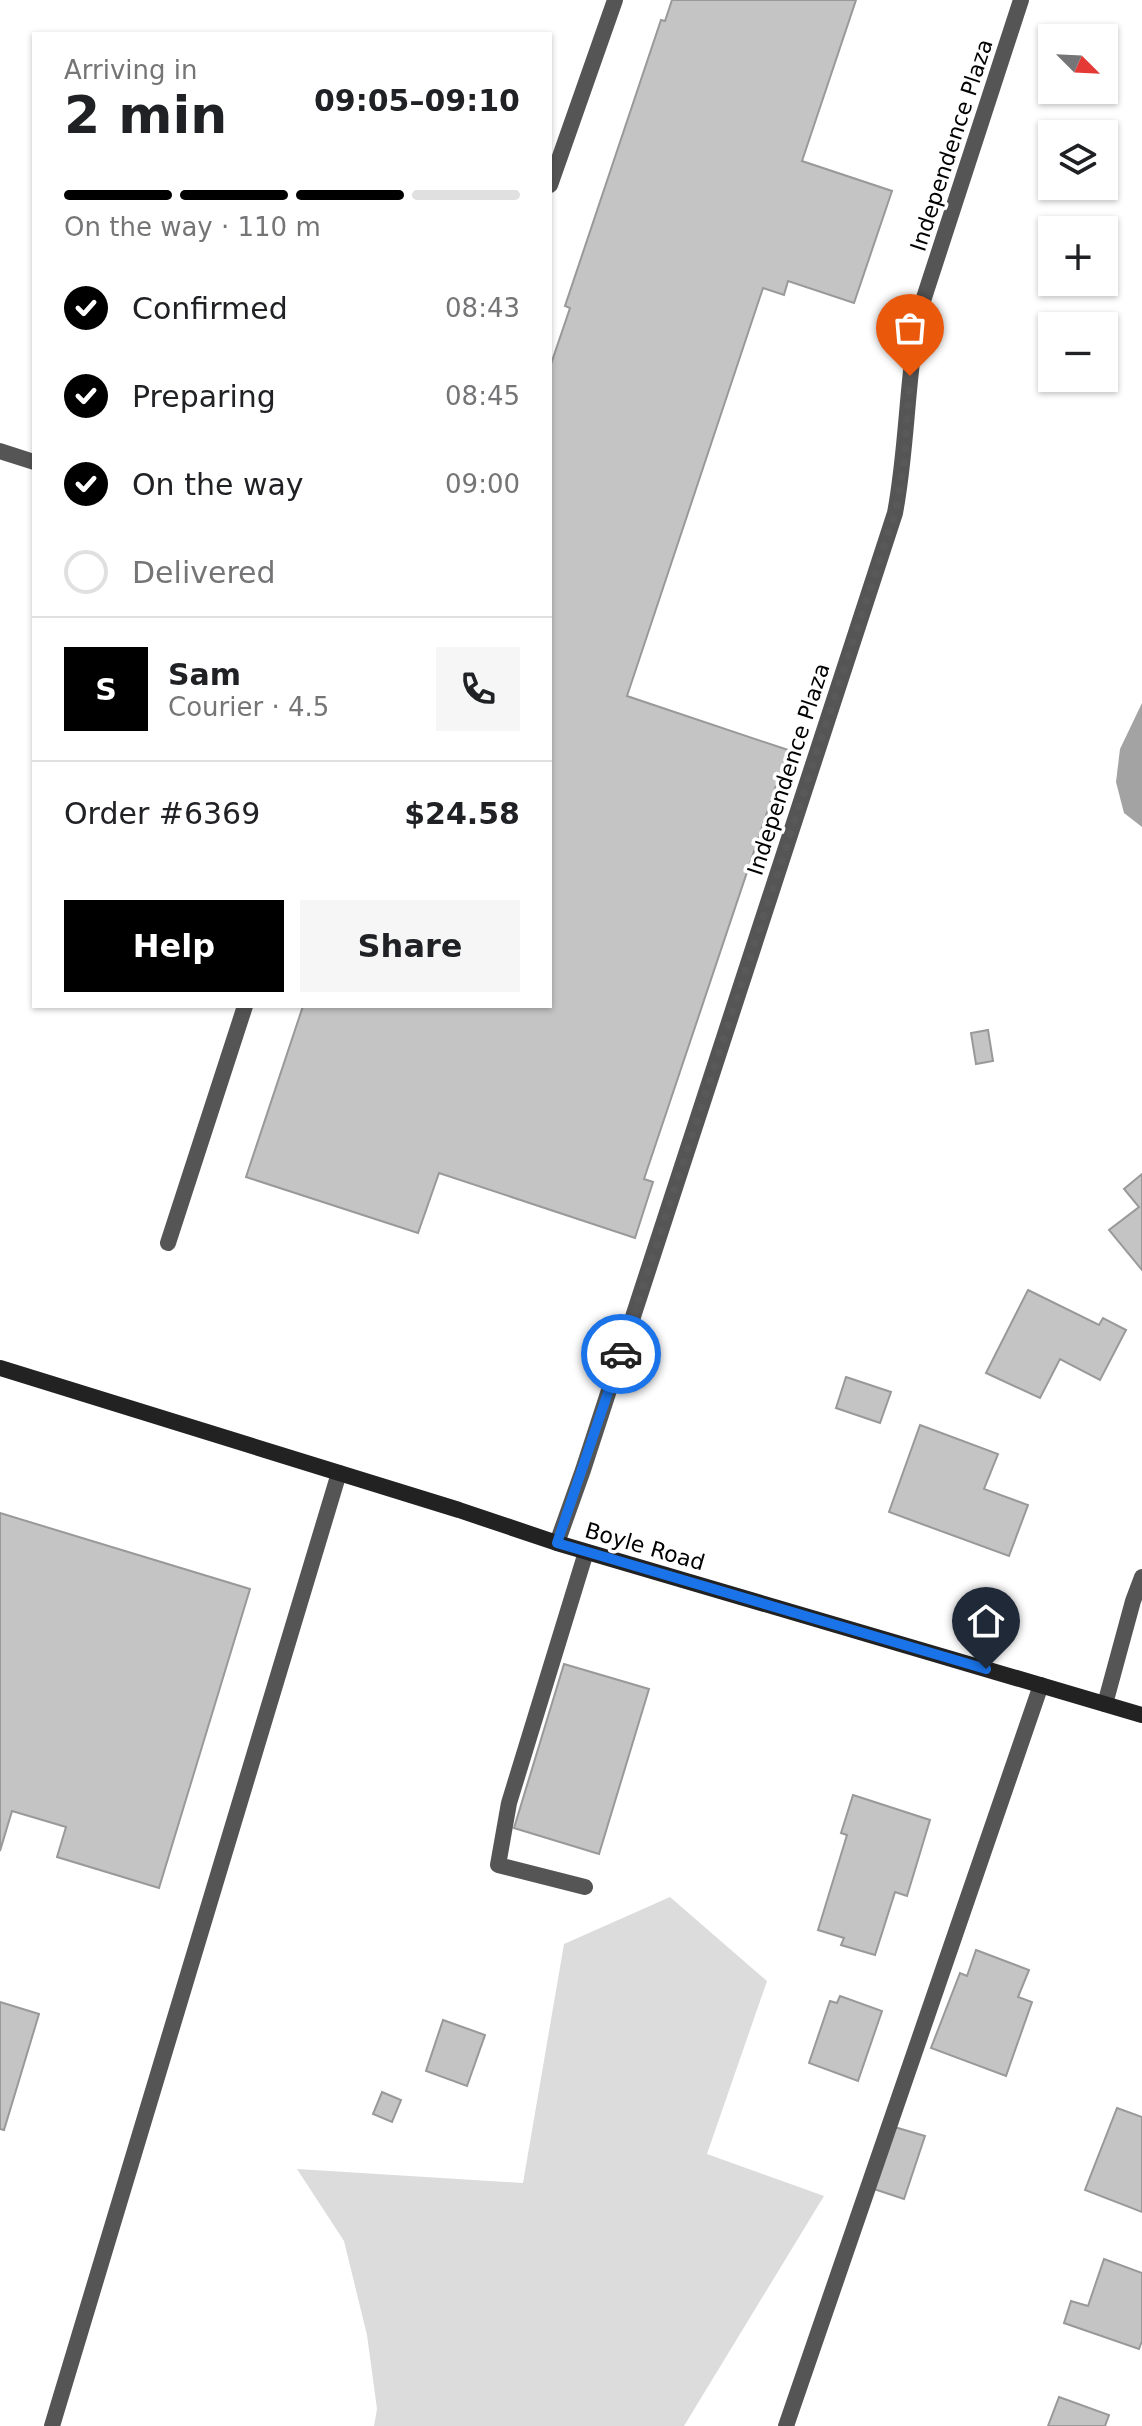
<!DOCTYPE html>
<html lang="en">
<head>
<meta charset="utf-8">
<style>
	body { margin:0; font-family:"DejaVu Sans",sans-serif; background:#f6f6f6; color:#202124; height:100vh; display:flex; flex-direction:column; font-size:30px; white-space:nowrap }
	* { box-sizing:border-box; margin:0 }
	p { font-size:26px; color:#757577 }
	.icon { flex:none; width:44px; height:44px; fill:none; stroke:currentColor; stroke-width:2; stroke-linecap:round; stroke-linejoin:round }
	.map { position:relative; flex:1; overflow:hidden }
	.drawer { position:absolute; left:32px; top:32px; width:520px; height:976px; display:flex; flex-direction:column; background:#fff; border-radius:0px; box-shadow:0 2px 6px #0004 }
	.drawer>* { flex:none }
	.needle { width:52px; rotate:114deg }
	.controls { position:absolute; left:1038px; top:24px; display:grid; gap:16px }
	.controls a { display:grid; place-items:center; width:80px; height:80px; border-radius:0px; background:#fff; box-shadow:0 2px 6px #0004; font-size:40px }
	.pin { position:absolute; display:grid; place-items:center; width:68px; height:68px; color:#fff; margin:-82px -34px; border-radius:50% 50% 50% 0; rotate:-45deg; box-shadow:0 0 8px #0007 }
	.pin .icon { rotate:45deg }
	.courier { position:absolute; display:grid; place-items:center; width:80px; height:80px; margin:-40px; border:6px solid #1a73e8; border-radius:50%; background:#fff; color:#222; box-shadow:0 2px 10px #0007 }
	.overview em { font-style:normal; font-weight:700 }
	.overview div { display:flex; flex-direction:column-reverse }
	.overview { display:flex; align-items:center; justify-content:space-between; height:136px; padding:0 32px }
	h1 { font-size:52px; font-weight:700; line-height:60px }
	.bar { display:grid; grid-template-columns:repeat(4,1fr); gap:12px 8px; align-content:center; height:96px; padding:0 32px }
	.bar i { height:10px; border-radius:6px; background:#e0e0e0 }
	.bar .on { background:#000 }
	.bar p { grid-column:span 4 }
	.line { display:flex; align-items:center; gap:20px; padding:0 32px; border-top:2px solid #e0e0e0 }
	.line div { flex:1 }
	.round { display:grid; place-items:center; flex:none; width:84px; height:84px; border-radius:0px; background:#f6f6f6 }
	ol { padding:0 32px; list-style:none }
	li { display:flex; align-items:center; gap:24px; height:88px }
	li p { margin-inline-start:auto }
	li .icon { padding:8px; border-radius:50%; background:#000; color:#fff; stroke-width:4 }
	li:last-child { color:#757577 }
	li i { width:44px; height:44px; border:4px solid #e0e0e0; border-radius:50% }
	.action { display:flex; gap:16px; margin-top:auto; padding:16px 32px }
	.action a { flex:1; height:92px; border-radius:0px; background:#000; color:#fff; font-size:32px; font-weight:700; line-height:92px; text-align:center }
	.action a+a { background:#f6f6f6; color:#202124 }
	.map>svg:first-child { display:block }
	.green { fill:#dcdcdc }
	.water { fill:#a3a3a3 }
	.building { fill:#c4c4c4; stroke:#999; stroke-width:2 }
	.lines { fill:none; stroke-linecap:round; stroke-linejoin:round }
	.lane { stroke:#555; stroke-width:16 }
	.street { stroke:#555; stroke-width:16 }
	.secondary { stroke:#222; stroke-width:16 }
	.done { stroke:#595959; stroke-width:8; stroke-dasharray:0 14.4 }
	.route { stroke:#1a73e8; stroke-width:10 }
	.labels { text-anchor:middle; stroke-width:7; stroke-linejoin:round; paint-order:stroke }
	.street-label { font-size:22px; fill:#000; stroke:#fff }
</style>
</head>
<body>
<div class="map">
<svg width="1142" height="2426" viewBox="0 0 1142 2426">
	<rect width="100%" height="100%" fill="#fff"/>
	<polygon class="green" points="670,1897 767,1981 707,2154 824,2196 684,2426 374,2426 377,2409 367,2335 344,2241 297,2169 523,2183 564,1944"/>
	<polygon class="water" points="1142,703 1142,827 1124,813 1116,782 1120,749"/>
	<g class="building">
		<polygon points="672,0 856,0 802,161 892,191 854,303 788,281 784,295 763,288 627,696 788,750 644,1179 653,1182 635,1238 439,1173 418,1233 246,1177 303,1006 550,1006 550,367 570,308 565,306 661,20 665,21"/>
		<polygon points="988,1030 993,1061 976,1064 971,1033"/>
		<polygon points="1142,1174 1142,1270 1109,1230 1139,1207 1124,1189"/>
		<polygon points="1028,1290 1099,1325 1103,1318 1126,1330 1100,1380 1060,1359 1040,1398 986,1373"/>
		<polygon points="846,1377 891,1392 880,1423 836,1408"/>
		<polygon points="920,1425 998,1454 984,1489 1028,1505 1009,1556 889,1512"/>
		<polygon points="0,1513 250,1589 159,1888 57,1857 66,1827 12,1811 0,1851"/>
		<polygon points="564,1664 649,1689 599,1854 514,1828"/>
		<polygon points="853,1795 930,1820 907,1896 895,1892 875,1955 841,1945 844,1938 818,1930 847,1835 841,1833"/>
		<polygon points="976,1950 1029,1970 1018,1997 1032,2002 1006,2076 931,2048 960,1973 967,1976"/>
		<polygon points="840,1996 882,2011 858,2081 809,2063 830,2001 837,2003"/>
		<polygon points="0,2002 39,2014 4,2130 0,2129"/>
		<polygon points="443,2020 485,2035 467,2086 426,2071"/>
		<polygon points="382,2092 401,2100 392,2122 373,2114"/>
		<polygon points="1117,2108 1142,2117 1142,2212 1085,2190"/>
		<polygon points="891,2126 925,2136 904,2199 871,2188"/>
		<polygon points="1104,2259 1142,2273 1142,2341 1139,2349 1064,2323 1071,2301 1088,2306"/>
		<polygon points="1059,2397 1109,2415 1105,2426 1048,2426"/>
	</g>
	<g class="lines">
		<g class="lane">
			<polyline points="550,185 615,0"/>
			<polyline points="0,451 34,462"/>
			<polyline points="168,1243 245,1006"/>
			<path d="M 557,1543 L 583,1470 L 895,513 C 908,444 906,376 921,307 L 1021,0"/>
			<polyline points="585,1887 498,1865 509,1803 586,1552"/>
			<polyline points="52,2426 339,1473"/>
			<polyline points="786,2426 1041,1685"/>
		</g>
		<polyline class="street" points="1105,1704 1133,1601 1142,1577"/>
		<polyline class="secondary" points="0,1368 459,1510 557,1543 1142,1715"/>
	</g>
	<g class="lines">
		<polyline class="done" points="621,1354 895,513 904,465 910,376"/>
		<polyline class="route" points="621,1354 557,1543 986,1669"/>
	</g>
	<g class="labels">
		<g class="street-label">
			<text transform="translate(951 145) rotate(-72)" y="8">Independence Plaza</text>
			<text transform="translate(788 769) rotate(-72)" y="8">Independence Plaza</text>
			<text transform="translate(645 1546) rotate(16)" y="8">Boyle Road</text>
		</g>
	</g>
</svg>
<div class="controls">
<a><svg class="needle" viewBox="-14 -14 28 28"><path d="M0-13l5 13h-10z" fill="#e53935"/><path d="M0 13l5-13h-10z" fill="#757577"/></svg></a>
<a><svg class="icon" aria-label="layers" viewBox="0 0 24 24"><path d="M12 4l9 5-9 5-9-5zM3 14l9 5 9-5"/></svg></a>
<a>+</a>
<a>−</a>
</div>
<div class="pin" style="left:910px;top:376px;background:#ea580c"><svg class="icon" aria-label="bag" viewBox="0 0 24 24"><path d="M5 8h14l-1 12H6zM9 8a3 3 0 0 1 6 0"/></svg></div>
<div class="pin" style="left:986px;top:1669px;background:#1f2937"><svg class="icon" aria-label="home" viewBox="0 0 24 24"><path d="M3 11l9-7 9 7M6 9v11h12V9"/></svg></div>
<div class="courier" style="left:621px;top:1354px"><svg class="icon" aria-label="car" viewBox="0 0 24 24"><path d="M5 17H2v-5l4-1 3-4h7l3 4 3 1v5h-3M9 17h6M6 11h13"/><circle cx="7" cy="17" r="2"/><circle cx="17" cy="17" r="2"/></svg></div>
<section class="drawer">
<div class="overview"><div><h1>2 min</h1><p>Arriving in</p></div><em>09:05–09:10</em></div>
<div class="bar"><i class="on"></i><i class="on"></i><i class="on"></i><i></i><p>On the way · 110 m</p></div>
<ol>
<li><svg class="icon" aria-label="check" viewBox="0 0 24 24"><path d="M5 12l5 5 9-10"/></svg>Confirmed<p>08:43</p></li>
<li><svg class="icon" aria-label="check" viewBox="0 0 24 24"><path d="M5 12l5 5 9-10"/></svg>Preparing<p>08:45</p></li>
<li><svg class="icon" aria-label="check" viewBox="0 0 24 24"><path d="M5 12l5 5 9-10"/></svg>On the way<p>09:00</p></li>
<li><i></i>Delivered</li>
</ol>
<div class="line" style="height:144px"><b class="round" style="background:#000;color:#fff">S</b><div><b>Sam</b><p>Courier · 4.5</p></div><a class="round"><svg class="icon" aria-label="phone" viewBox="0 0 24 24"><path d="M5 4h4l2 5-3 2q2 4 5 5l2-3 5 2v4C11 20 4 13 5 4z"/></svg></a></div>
<div class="line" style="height:104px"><div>Order #6369</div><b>$24.58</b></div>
<div class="action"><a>Help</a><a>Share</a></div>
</section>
</div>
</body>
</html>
